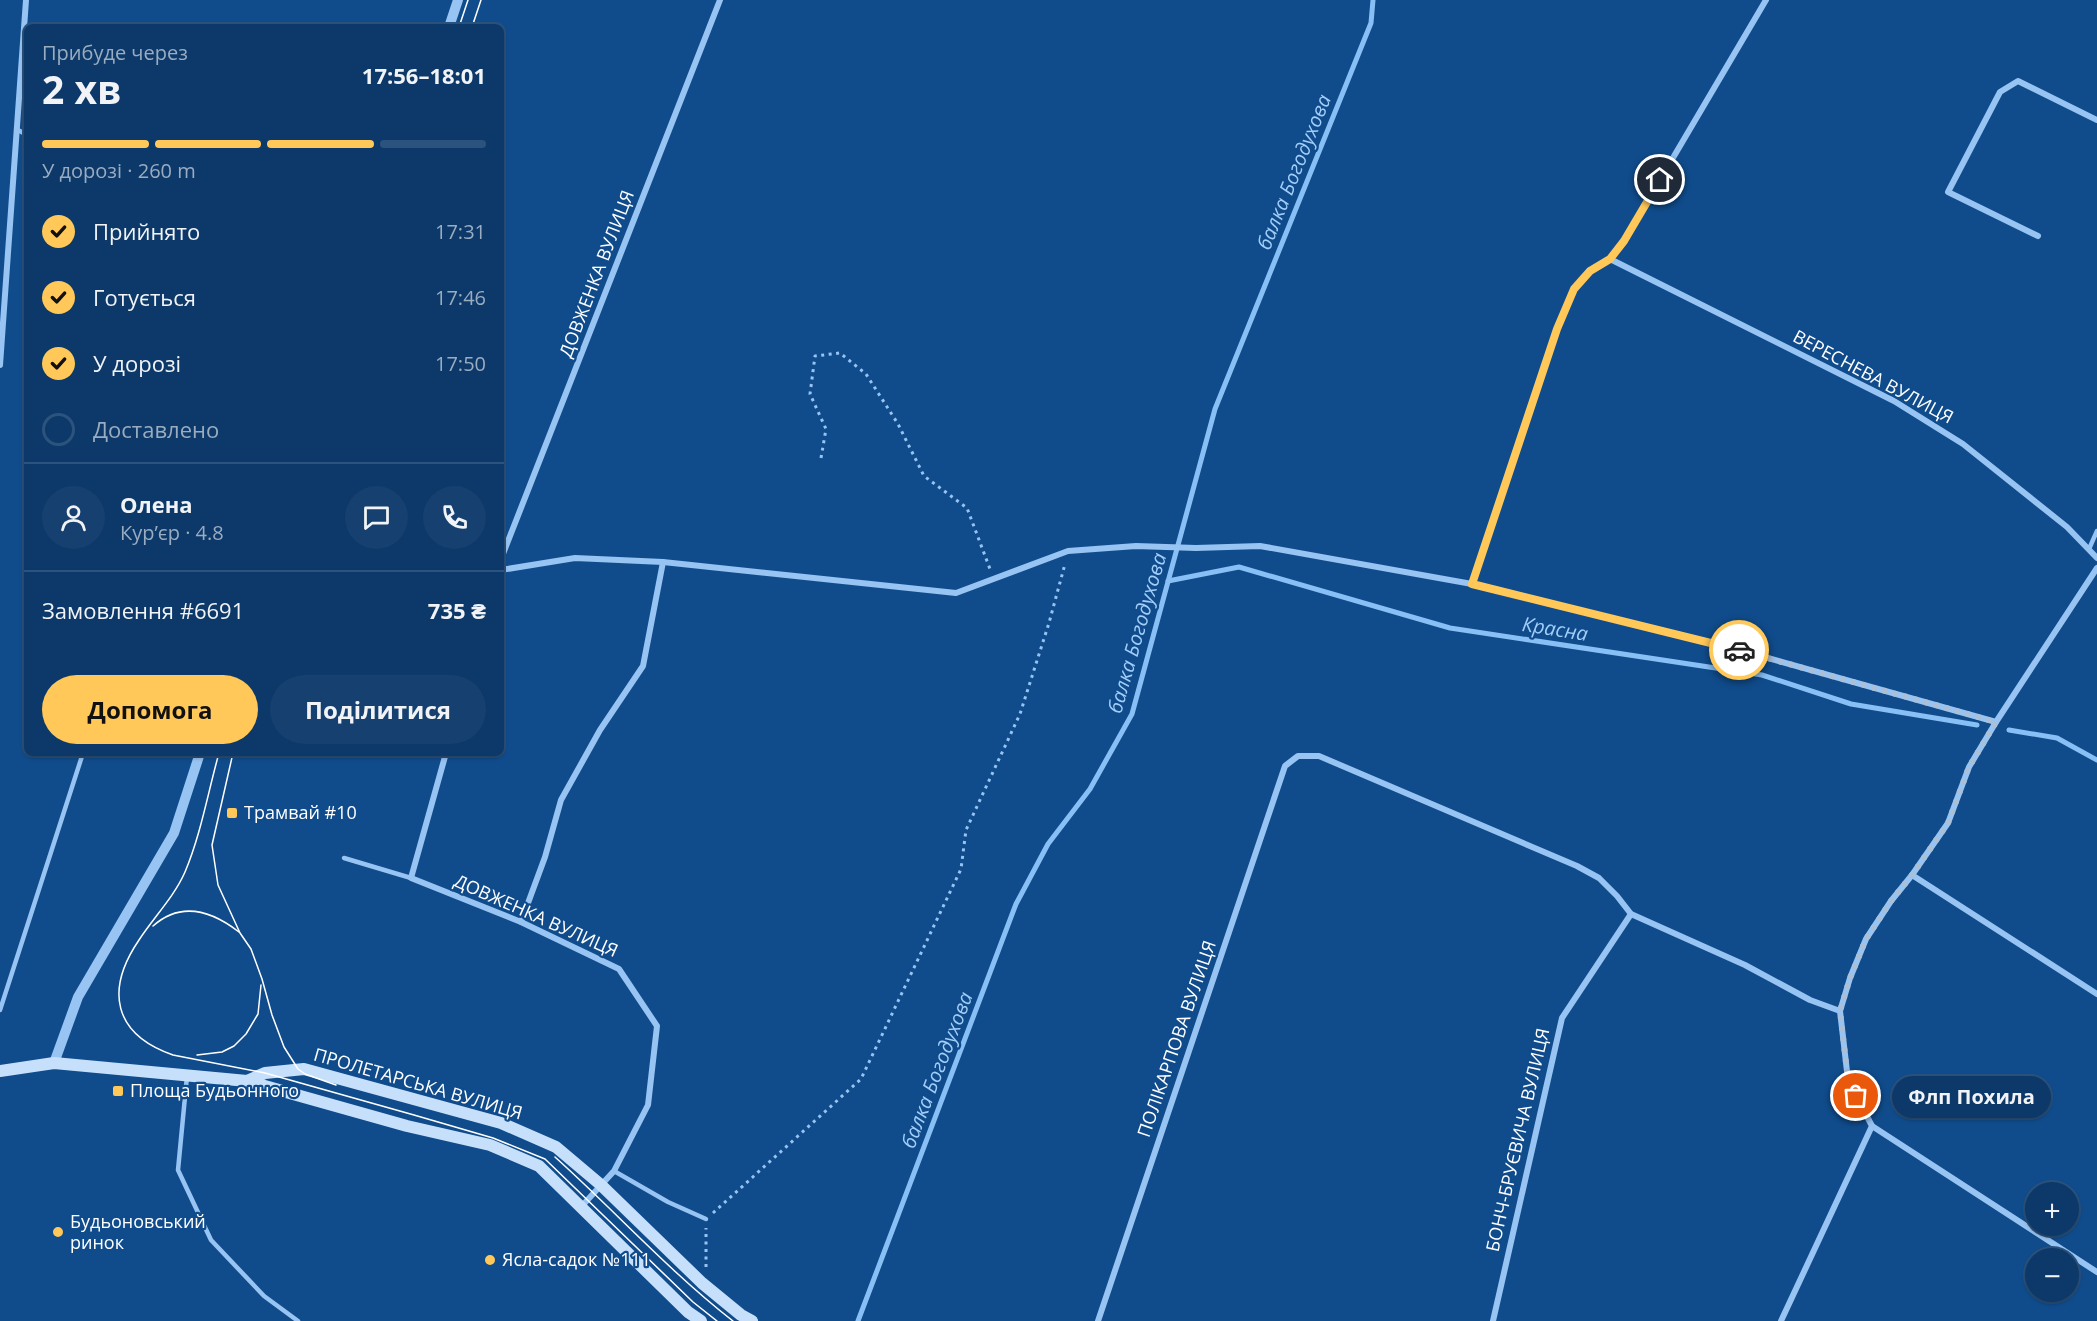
<!DOCTYPE html>
<html lang="uk">
<head>
<meta charset="utf-8">
<style>
	body { margin:0; font-family:"Open Sans",sans-serif; background:#15406f; color:#f1f3f6; height:100vh; display:flex; flex-direction:column; font-size:22px; white-space:nowrap }
	* { box-sizing:border-box; margin:0 }
	p { font-size:20px; color:#9aacc0 }
	.icon { flex:none; width:33px; height:33px; fill:none; stroke:currentColor; stroke-width:2; stroke-linecap:round; stroke-linejoin:round }
	.map { position:relative; flex:1; overflow:hidden }
	.drawer { position:absolute; left:24px; top:24px; width:480px; height:732px; display:flex; flex-direction:column; background:#0c3969; border-radius:9px; box-shadow:0 2px 4px #0004,0 0 0 2px #2c537d }
	.drawer>* { flex:none }
	.buttons { position:absolute; left:2025px; top:1182px; display:grid; gap:12px }
	.buttons a { display:grid; place-items:center; width:54px; height:54px; border-radius:50%; background:#0c3969; box-shadow:0 2px 4px #0004,0 0 0 2px #2c537d; font-size:30px }
	.pin { position:absolute; display:grid; place-items:center; width:51px; height:51px; color:#fff; margin:-26px; border:3px solid #fff; border-radius:50%; box-shadow:0 2px 6px #0007 }
	.courier { position:absolute; display:grid; place-items:center; width:60px; height:60px; margin:-30px; border:4px solid #ffc858; border-radius:50%; background:#fff; color:#222; box-shadow:0 2px 8px #0007 }
	.bubble { position:absolute; height:42px; border-radius:21px; background:#0c3969; box-shadow:0 2px 4px #0004,0 0 0 2px #2c537d; font-size:20px; font-weight:700; line-height:42px; text-align:center }
	.overview em { font-style:normal; font-weight:700 }
	.overview div { display:flex; flex-direction:column-reverse }
	.overview { display:flex; align-items:center; justify-content:space-between; height:102px; padding:0 18px }
	h1 { font-size:39px; font-weight:700; line-height:45px }
	.bar { display:grid; grid-template-columns:repeat(4,1fr); gap:9px 6px; align-content:center; height:72px; padding:0 18px }
	.bar i { height:8px; border-radius:4px; background:#2c537d }
	.bar .active { background:#ffc858 }
	.bar p { grid-column:span 4 }
	.line { display:flex; align-items:center; gap:15px; padding:0 18px; border-top:2px solid #2c537d }
	.line div { flex:1 }
	.round { display:grid; place-items:center; flex:none; width:63px; height:63px; border-radius:32px; background:#15406f }
	ol { padding:0 18px; list-style:none }
	li { display:flex; align-items:center; gap:18px; height:66px }
	li p { margin-inline-start:auto }
	li .icon { padding:6px; border-radius:50%; background:#ffc858; color:#111; stroke-width:4 }
	li:last-child { color:#9aacc0 }
	li i { width:33px; height:33px; border:3px solid #2c537d; border-radius:50% }
	.action { display:flex; gap:12px; margin-top:auto; padding:12px 18px }
	.action a { flex:1; height:69px; border-radius:36px; background:#ffc858; color:#111; font-size:24px; font-weight:700; line-height:69px; text-align:center }
	.action a+a { background:#15406f; color:#f1f3f6 }
	.map>svg:first-child { display:block }
	.lines { fill:none; stroke-linecap:round; stroke-linejoin:round }
	.stream { stroke:#88c0f6; stroke-width:5 }
	.path { stroke:#97c4f2; stroke-width:3; stroke-dasharray:3 4.5; stroke-linecap:butt }
	.service { stroke:#97c4f2; stroke-width:4.5 }
	.minor { stroke:#97c4f2; stroke-width:6 }
	.tertiary { stroke:#97c4f2; stroke-width:10 }
	.secondary { stroke:#c6e0fc; stroke-width:12 }
	.tram { stroke:#fff; stroke-width:1.5 }
	.done { stroke:#abc0d7; stroke-width:6; stroke-dasharray:0 10.8 }
	.route { stroke:#ffc858; stroke-width:8 }
	.poi-dot { fill:#ffc858; stroke:#104c8c; stroke-width:2 }
	.labels { text-anchor:middle; stroke-width:4.5; stroke-linejoin:round; paint-order:stroke }
	.street-label { font-size:18px; fill:#fff; stroke:#104c8c }
	.poi-label { font-size:18px; fill:#fff; stroke:#104c8c; text-anchor:start }
	.water-label { font-size:20px; font-style:italic; fill:#a3cef9; stroke:#104c8c }
</style>
</head>
<body>
<div class="map">
<svg width="2097" height="1321" viewBox="0 0 2097 1321">
	<rect width="100%" height="100%" fill="#104c8c"/>
	<g class="lines">
		<g class="stream">
			<polyline points="1168,581 1239,567 1450,628 1762,675 1851,704 1977,725"/>
			<polyline points="2009,730 2057,738 2097,760"/>
			<polyline points="858,1321 1016,904 1048,844 1090,789 1132,714 1215,409 1371,23 1373,0"/>
		</g>
		<g class="path">
			<polyline points="821,458 826,429 810,394 815,356 840,353 866,374 898,424 924,476 967,508 990,569"/>
			<polyline points="713,1213 861,1079 961,869 966,830 1020,714 1049,623 1065,564"/>
			<polyline points="706,1267 706,1228"/>
		</g>
		<g class="service">
			<polyline points="18,130 27,135"/>
			<polyline points="2089,549 2097,531"/>
			<polyline points="344,858 411,878"/>
			<polyline points="0,1010 83,753"/>
			<polyline points="187,1076 178,1170 211,1240 264,1296 298,1321"/>
			<polyline points="614,1171 668,1202 706,1219"/>
		</g>
		<g class="minor">
			<polyline points="2038,236 1948,192 2000,92 2018,81 2097,120"/>
			<polyline points="1610,259 1894,401 1963,444 2067,527 2097,558"/>
			<polyline points="0,365 26,0"/>
			<polyline points="501,559 720,0"/>
			<polyline points="501,570 575,558 663,562 956,593 1068,551 1136,546 1196,548 1260,546 1472,584 1725,646 1996,722"/>
			<polyline points="1472,584 1557,329 1574,289 1590,271 1610,259 1624,241 1766,0"/>
			<polyline points="446,753 411,878 521,922 619,969 657,1026 648,1105 614,1171 581,1207"/>
			<polyline points="1912,875 2097,994"/>
			<polyline points="521,922 545,857 561,800 600,730 643,666 663,562"/>
			<polyline points="1872,1126 2097,1272"/>
			<polyline points="1098,1321 1285,766 1298,756 1319,756 1577,866 1599,878 1617,896 1631,914 1745,965 1810,1000 1840,1011"/>
			<polyline points="1493,1321 1562,1018 1631,914"/>
			<polyline points="1781,1321 1872,1126 1848,1080 1840,1011 1850,978 1866,939 1891,901 1912,875 1948,823 1969,767 1996,722 2097,568"/>
		</g>
		<g class="tertiary">
			<polyline points="449,27 458,0"/>
			<polyline points="54,1063 78,997 174,833 200,753"/>
		</g>
		<g class="secondary">
			<polyline points="0,1071 54,1063 247,1081 407,1126 490,1145 539,1166 688,1312 701,1321"/>
			<polyline points="247,1081 265,1073 304,1069 501,1123 556,1147 601,1185 702,1283 741,1315 752,1321"/>
		</g>
		<g class="tram">
			<polyline points="459,27 468,0"/>
			<polyline points="472,27 481,0"/>
			<path d="M 219,753 C 208,792 201,834 185,872 C 174,897 154,917 139,940 C 105,990 113,1034 173,1055 L 265,1073 L 414,1115 L 493,1138 L 545,1159 L 693,1302 L 717,1321"/>
			<polyline points="233,753 212,845 218,885 240,933 251,949 262,979 272,1015 284,1047 298,1069 305,1074 336,1085"/>
			<path d="M 153,926 C 181,901 212,911 239,932"/>
			<polyline points="197,1055 222,1052 234,1046 246,1034 258,1014 261,985"/>
			<path d="M 555,1157 C 615,1211 669,1271 733,1321"/>
		</g>
	</g>
	<g class="lines">
		<polyline class="done" points="1739,650 1996,722 1969,767 1948,823 1912,875 1891,901 1866,939 1850,978 1840,1011 1848,1080 1856,1096"/>
		<polyline class="route" points="1660,180 1624,241 1610,259 1590,271 1574,289 1557,329 1472,584 1739,650"/>
	</g>
	<g class="poi-dot">
		<rect x="226" y="807" width="12" height="12" rx="3"/>
		<rect x="112" y="1085" width="12" height="12" rx="3"/>
		<circle cx="58" cy="1232" r="6"/>
		<circle cx="490" cy="1260" r="6"/>
	</g>
	<g class="labels">
		<g class="street-label">
			<text transform="translate(597 274) rotate(-69)" y="6">ДОВЖЕНКА ВУЛИЦЯ</text>
			<text transform="translate(1873 377) rotate(28)" y="6">ВЕРЕСНЕВА ВУЛИЦЯ</text>
			<text transform="translate(536 916) rotate(24)" y="6">ДОВЖЕНКА ВУЛИЦЯ</text>
			<text transform="translate(1177 1039) rotate(-71)" y="6">ПОЛІКАРПОВА ВУЛИЦЯ</text>
			<text transform="translate(418 1084) rotate(16)" y="6">ПРОЛЕТАРСЬКА ВУЛИЦЯ</text>
			<text transform="translate(1518 1140) rotate(-77)" y="6">БОНЧ-БРУЄВИЧА ВУЛИЦЯ</text>
		</g>
		<g class="poi-label">
			<text x="244" y="819">Трамвай #10</text>
			<text x="130" y="1097">Площа Будьонного</text>
			<text x="70" y="1228">Будьоновський<tspan x="70" dy="21">ринок</tspan></text>
			<text x="502" y="1266">Ясла-садок №111</text>
		</g>
		<g class="water-label">
			<text transform="translate(1294 172) rotate(-68)" y="7">балка Богодухова</text>
			<text transform="translate(1555 629) rotate(9)" y="7">Красна</text>
			<text transform="translate(1137 633) rotate(-74)" y="7">балка Богодухова</text>
			<text transform="translate(937 1070) rotate(-69)" y="7">балка Богодухова</text>
		</g>
	</g>
</svg>
<div class="buttons">
<a>+</a>
<a>−</a>
</div>
<div class="pin" style="left:1856px;top:1096px;background:#ea580c"><svg class="icon" aria-label="bag" viewBox="0 0 24 24"><path d="M5 8h14l-1 12H6zM9 8a3 3 0 0 1 6 0"/></svg></div>
<div class="pin" style="left:1660px;top:180px;background:#1f2937"><svg class="icon" aria-label="home" viewBox="0 0 24 24"><path d="M3 11l9-7 9 7M6 9v11h12V9"/></svg></div>
<div class="courier" style="left:1739px;top:650px"><svg class="icon" aria-label="car" viewBox="0 0 24 24"><path d="M5 17H2v-5l4-1 3-4h7l3 4 3 1v5h-3M9 17h6M6 11h13"/><circle cx="7" cy="17" r="2"/><circle cx="17" cy="17" r="2"/></svg></div>
<div class="bubble" style="left:1892px;top:1076px;width:159px">Флп Похила</div>
<section class="drawer">
<div class="overview"><div><h1>2 хв</h1><p>Прибуде через</p></div><em>17:56–18:01</em></div>
<div class="bar"><i class="active"></i><i class="active"></i><i class="active"></i><i></i><p>У дорозі · 260 m</p></div>
<ol>
<li><svg class="icon" aria-label="check" viewBox="0 0 24 24"><path d="M5 12l5 5 9-10"/></svg>Прийнято<p>17:31</p></li>
<li><svg class="icon" aria-label="check" viewBox="0 0 24 24"><path d="M5 12l5 5 9-10"/></svg>Готується<p>17:46</p></li>
<li><svg class="icon" aria-label="check" viewBox="0 0 24 24"><path d="M5 12l5 5 9-10"/></svg>У дорозі<p>17:50</p></li>
<li><i></i>Доставлено</li>
</ol>
<div class="line" style="height:108px"><a class="round"><svg class="icon" aria-label="person" viewBox="0 0 24 24"><circle cx="12" cy="8" r="4"/><path d="M4 21q1-7 8-7t8 7"/></svg></a><div><b>Олена</b><p>Кур’єр · 4.8</p></div><a class="round"><svg class="icon" aria-label="chat" viewBox="0 0 24 24"><path d="M4 5h16v11H9l-5 4z"/></svg></a><a class="round"><svg class="icon" aria-label="phone" viewBox="0 0 24 24"><path d="M5 4h4l2 5-3 2q2 4 5 5l2-3 5 2v4C11 20 4 13 5 4z"/></svg></a></div>
<div class="line" style="height:78px"><div>Замовлення #6691</div><b>735 ₴</b></div>
<div class="action"><a>Допомога</a><a>Поділитися</a></div>
</section>
</div>
</body>
</html>
